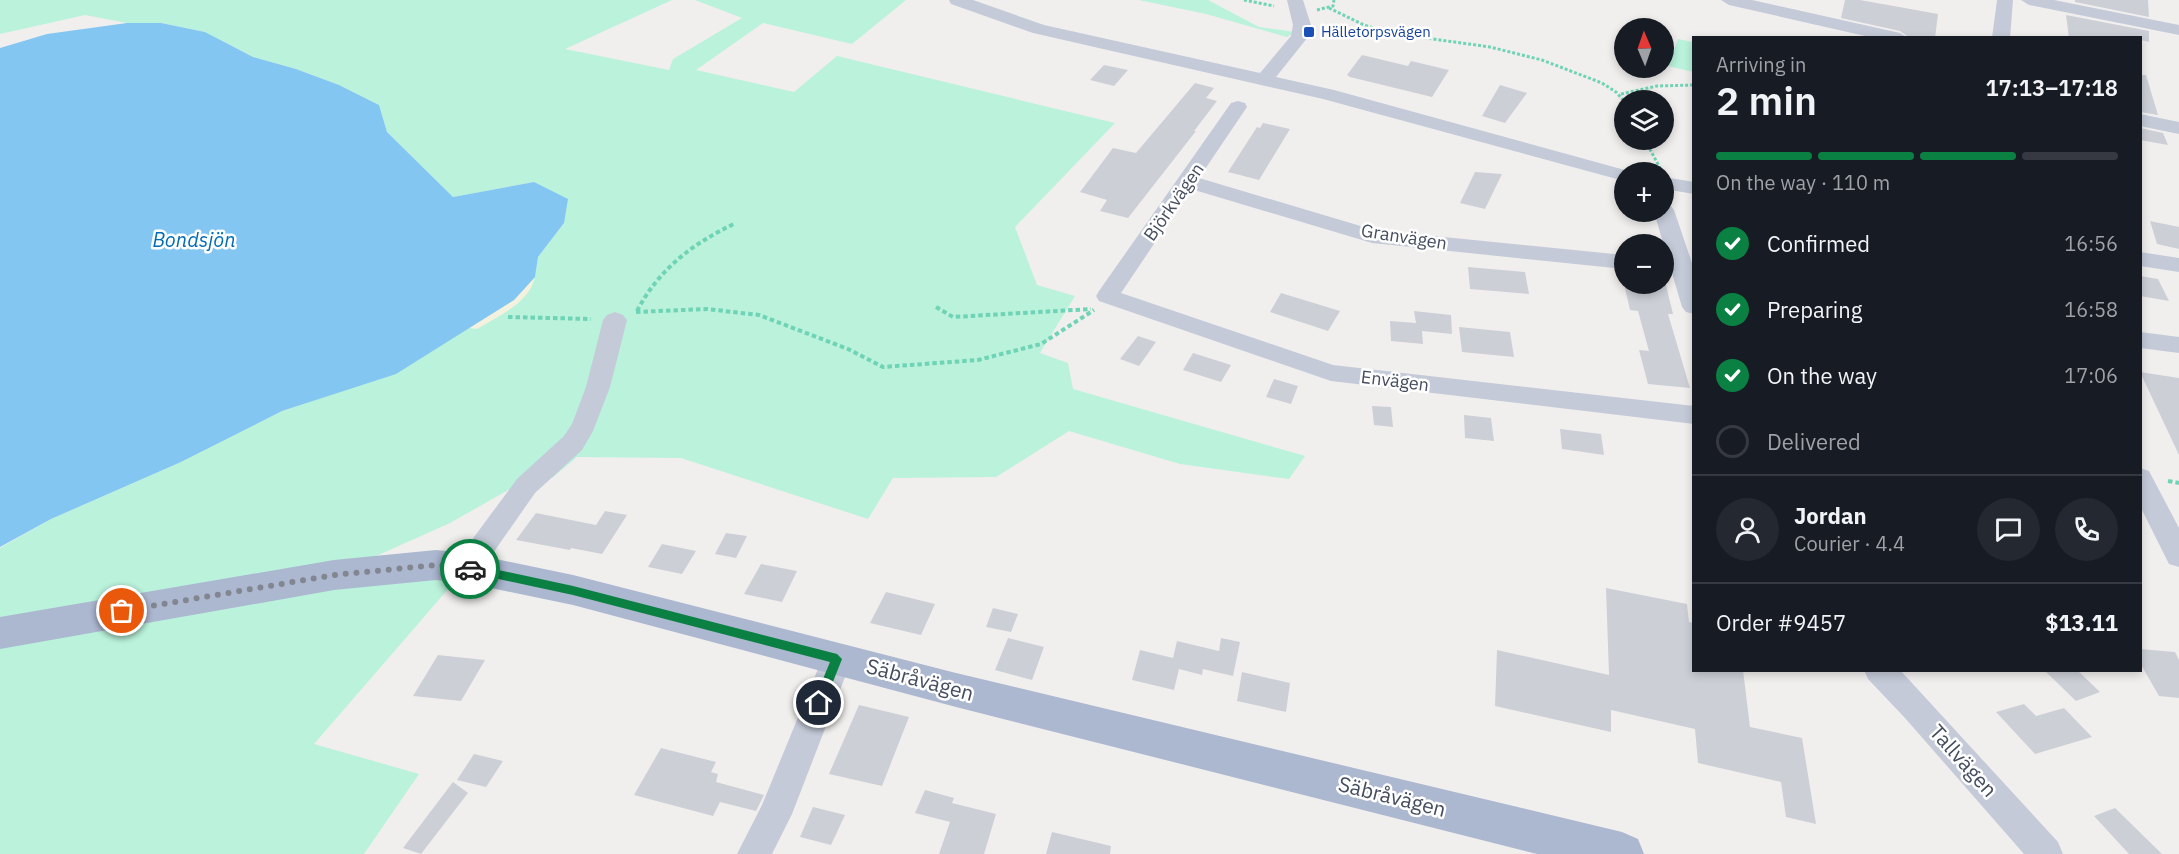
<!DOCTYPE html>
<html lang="en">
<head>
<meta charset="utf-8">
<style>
	body { margin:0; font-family:"IBM Plex Sans",sans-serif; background:#242831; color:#f1f3f6; height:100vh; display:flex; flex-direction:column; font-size:22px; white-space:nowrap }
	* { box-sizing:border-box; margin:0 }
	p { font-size:20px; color:#9ea1a6 }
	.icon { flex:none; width:33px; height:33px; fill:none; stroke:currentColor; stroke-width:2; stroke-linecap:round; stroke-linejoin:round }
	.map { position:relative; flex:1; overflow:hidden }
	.panel { position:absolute; left:1692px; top:36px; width:450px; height:636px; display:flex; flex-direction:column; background:#171b24; border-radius:0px; box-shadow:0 3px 9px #0003 }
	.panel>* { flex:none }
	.needle { width:39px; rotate:358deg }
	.tools { position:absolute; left:1614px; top:18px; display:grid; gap:12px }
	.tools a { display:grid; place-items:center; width:60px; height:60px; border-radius:50%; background:#171b24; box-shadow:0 3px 9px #0003; font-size:30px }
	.pin { position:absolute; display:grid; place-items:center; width:51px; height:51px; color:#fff; margin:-26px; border:3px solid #fff; border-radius:50%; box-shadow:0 2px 6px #0007 }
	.courier { position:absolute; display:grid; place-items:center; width:60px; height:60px; margin:-30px; border:4px solid #0b8043; border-radius:50%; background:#fff; color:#222; box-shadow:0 2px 8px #0007 }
	.summary em { font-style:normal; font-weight:600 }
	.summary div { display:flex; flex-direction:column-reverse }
	.summary { display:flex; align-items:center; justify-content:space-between; height:102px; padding:0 24px }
	h1 { font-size:39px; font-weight:600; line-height:45px }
	.bar { display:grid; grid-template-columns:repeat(4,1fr); gap:9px 6px; align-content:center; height:72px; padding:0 24px }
	.bar i { height:8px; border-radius:4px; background:#363941 }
	.bar .active { background:#0b8043 }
	.bar p { grid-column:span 4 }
	.line { display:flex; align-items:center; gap:15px; padding:0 24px; border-top:2px solid #363941 }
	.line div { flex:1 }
	.round { display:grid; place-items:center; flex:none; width:63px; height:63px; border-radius:32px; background:#242831 }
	ol { padding:0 24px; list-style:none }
	li { display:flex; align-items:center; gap:18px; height:66px }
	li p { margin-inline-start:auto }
	li .icon { padding:6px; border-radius:50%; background:#0b8043; color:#fff; stroke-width:4 }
	li:last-child { color:#9ea1a6 }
	li i { width:33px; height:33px; border:3px solid #363941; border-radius:50% }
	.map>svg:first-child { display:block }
	.green { fill:#baf2db }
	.sand { fill:#f4f1de }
	.water { fill:#83c6f2 }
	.building { fill:#cdcfd7 }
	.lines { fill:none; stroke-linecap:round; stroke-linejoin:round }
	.path-far1 { stroke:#6fd3b5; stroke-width:3; stroke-dasharray:3 2; stroke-linecap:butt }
	.path { stroke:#6fd3b5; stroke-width:4; stroke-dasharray:4.5 3; stroke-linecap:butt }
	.minor { fill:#c4cad8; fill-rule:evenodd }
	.major { fill:#acb7d0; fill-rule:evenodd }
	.route { fill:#0b8043 }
	.done { stroke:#818690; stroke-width:6; stroke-dasharray:0 10.8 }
	.transit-dot { fill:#1a4fb4; stroke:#fff; stroke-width:2 }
	.labels { text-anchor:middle; stroke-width:5; stroke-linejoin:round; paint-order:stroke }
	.far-transit-label { font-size:15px; fill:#164399; stroke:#fff; text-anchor:start }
	.street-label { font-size:18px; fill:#454d5e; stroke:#fff }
	.water-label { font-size:20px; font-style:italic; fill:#026cb4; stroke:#fff }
	.near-street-label { font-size:21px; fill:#454d5e; stroke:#fff }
</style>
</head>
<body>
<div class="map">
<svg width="2179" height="854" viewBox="0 0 2179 854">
	<rect width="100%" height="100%" fill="#f1efee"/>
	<g class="green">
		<polygon points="0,0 672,0 565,49 669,70 673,59 742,18 695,0 906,0 852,44 763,23 696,70 794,92 837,56 1115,123 1015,227 1037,285 1075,296 1040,353 1068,363 1073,389 1305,456 1289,479 1180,464 1069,431 996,477 893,478 868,519 681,458 577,457 552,478 510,489 450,523 336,574 456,580 314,744 419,774 364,854 0,854 0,548 51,519 181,462 282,411 396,373 535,277 538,257 564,223 534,182 453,197 387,132 379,105 339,85 296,69 253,57 205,32 161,23 127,23 85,15 0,34"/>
		<polygon points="1139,0 1208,0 1259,27 1295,32 1287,37 1206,14"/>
		<polygon points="1678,39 1693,42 1693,72 1668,66"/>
	</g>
	<path class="sand" d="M 535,277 C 530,302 498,317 477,329 L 469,328 L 514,300 Z"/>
	<polygon class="water" points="127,23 161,23 205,32 253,57 296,69 339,85 379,105 387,132 453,197 534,182 568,199 564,223 538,257 535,277 514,300 396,374 282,411 181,462 51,519 0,547 0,48 47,34"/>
	<g class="building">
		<polygon points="1845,0 1860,0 1938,14 1935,38 1910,38 1900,31 1841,18"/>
		<polygon points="2075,0 2148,0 2149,17 2075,2"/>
		<polygon points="2066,15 2149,31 2149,42 2140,40 2140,38 2069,38"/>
		<polygon points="1362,55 1408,66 1411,61 1449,70 1432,97 1350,77 1347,75"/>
		<polygon points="1104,65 1128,70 1114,86 1090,80"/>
		<polygon points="2140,75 2146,75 2158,115 2140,112"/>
		<polygon points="1195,83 1214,88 1206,98 1217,101 1194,131 1196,131 1128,218 1100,211 1107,200 1080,192 1113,148 1136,153"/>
		<polygon points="1500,85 1527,93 1505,123 1482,116"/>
		<polygon points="1263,123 1290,129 1259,180 1228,172 1257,127 1260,128"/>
		<polygon points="2140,128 2163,133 2168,145 2140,140"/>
		<polygon points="1475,172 1502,174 1485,209 1460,203"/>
		<polygon points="2150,221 2179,227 2179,249 2157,244"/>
		<polygon points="1468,267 1525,272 1529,294 1470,289"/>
		<polygon points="2140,276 2158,279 2169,301 2140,296"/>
		<polygon points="1624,284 1666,285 1673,314 1668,314 1690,388 1648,384 1639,350 1649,351 1638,311 1630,310"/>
		<polygon points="1281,293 1340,311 1328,331 1270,312"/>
		<polygon points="1414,311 1451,315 1452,334 1422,331 1423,344 1391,341 1390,321 1416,323"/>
		<polygon points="1459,327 1510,332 1514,357 1462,352"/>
		<polygon points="1138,336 1156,342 1139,366 1120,359"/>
		<polygon points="1193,353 1231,365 1221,382 1183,370"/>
		<polygon points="2140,372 2179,378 2179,455"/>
		<polygon points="1274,379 1298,386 1291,404 1266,397"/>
		<polygon points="1372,406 1391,407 1393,427 1374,425"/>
		<polygon points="1464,415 1491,418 1494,441 1465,438"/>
		<polygon points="1560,429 1601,434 1604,455 1562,449"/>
		<polygon points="605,511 627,515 602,554 571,548 570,550 516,540 536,513 596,525"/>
		<polygon points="726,533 747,536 736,558 715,554"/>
		<polygon points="662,544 696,551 682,574 648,567"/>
		<polygon points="761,564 797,571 782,602 744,594"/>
		<polygon points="1606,588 1687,604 1689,622 1694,623 1694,670 1743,670 1750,727 1802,738 1816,824 1786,817 1781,782 1698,763 1695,729 1611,710 1611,732 1495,706 1497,650 1609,675"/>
		<polygon points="886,592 935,604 921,635 870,623"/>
		<polygon points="993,608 1018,614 1011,632 986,627"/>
		<polygon points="1008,638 1044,647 1032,680 995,670"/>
		<polygon points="1221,638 1240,642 1233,676 1203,669 1202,675 1179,669 1174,690 1132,680 1140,650 1173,658 1177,641 1219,651"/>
		<polygon points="2140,649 2175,652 2179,660 2179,698 2159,696 2140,663"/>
		<polygon points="438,655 485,660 461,701 413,696"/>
		<polygon points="2044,670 2077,670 2100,692 2076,701"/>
		<polygon points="1242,672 1290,683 1286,712 1237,701"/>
		<polygon points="2024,704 2036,716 2064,708 2092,737 2035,754 1996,712"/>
		<polygon points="859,705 909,717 882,786 829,774"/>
		<polygon points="661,748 716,762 711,772 718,774 716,782 764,795 756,811 720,802 713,816 634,795"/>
		<polygon points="474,754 503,761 486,787 457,780"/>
		<polygon points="453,782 468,793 421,854 403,848"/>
		<polygon points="925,790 954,798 952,803 996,814 984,854 939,854 950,822 915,813"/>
		<polygon points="813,807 845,815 831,845 800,837"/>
		<polygon points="2115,808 2162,854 2129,854 2094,816"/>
		<polygon points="1052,832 1111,846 1110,854 1046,854"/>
	</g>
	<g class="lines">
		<g class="path-far1">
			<polyline points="1244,0 1274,6"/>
			<polyline points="1329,8 1364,25 1390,33 1490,47 1542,60 1602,83 1616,92 1624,101"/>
			<polyline points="1317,10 1333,6 1334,0"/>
			<polyline points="1621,94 1657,86 1694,85"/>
			<polyline points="1645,140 1660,168"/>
		</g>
		<g class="path">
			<polyline points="936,307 953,317 1091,309"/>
			<path d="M 637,311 C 659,269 693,243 736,223"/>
			<polyline points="636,312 707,309 759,315 848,349 883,367 978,360 1041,344 1094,310"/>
			<polyline points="508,317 591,319"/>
			<polyline points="2168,481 2179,483"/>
		</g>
		<g class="minor">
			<polygon points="949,0 973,0 1044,25 1260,73 1291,36 1293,25 1287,0 1303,0 1311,25 1308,37 1276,77 1334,90 1632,172 1624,172 1624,181 1323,99 1033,33 951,4"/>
			<polygon points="1721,0 1752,0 1900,33 1908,38 1874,38 1729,5"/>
			<polygon points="1997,0 2013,0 2010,38 1992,38"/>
			<polygon points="2021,0 2054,0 2179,25 2179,35 2029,5"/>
			<polygon points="1238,101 1245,103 1247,107 1199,178 1374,230 1624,255 1624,269 1372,243 1191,189 1121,293 1333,365 1694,406 1694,424 1331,381 1099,301 1096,296 1099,291 1231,103"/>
			<polygon points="2140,114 2179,122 2179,134 2140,126"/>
			<polygon points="1664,177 1694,182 1694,194 1664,189"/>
			<polygon points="1664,204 1671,206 1674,210 1694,269 1694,314 1686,312 1682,307 1654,212 1664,212"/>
			<polygon points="2140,252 2179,258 2179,272 2140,266"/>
			<polygon points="615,312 623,315 627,320 610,387 593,431 582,450 535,493 477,576 467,579 457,576 453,568 457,560 517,479 564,436 572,424 586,387 603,320 607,315"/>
			<polygon points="2140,332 2179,337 2179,353 2140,348"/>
			<polygon points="2140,468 2149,471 2179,528 2179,567 2169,564 2140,506"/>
			<polygon points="837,646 848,650 852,659 792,814 772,854 737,854 762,805 822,659 826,650"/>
			<polygon points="1864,670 1900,670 2058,842 2063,854 2024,854 1905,718 1868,679"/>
		</g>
		<polygon class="major" points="436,550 467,553 573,575 956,673 1622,832 1638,839 1644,854 1537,854 956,707 573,605 467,583 436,580 334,590 0,649 0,617 334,560"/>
	</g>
	<polygon class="route" points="470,564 573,586 837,654 842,659 823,707 819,708 813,703 830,662 573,595 470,573 465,569"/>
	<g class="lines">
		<polyline class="done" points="122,611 334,575 436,565 470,569"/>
	</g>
	<rect class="transit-dot" x="1303" y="26" width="12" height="12" rx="3"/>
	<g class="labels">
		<g class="far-transit-label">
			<text x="1321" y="37">Hälletorpsvägen</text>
		</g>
		<g class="street-label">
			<text transform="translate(1174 202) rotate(-55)" y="6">Björkvägen</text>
			<text transform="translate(1404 237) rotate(9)" y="6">Granvägen</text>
			<text transform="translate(1395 381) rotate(7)" y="6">Envägen</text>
		</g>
		<g class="water-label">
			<text x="194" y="247">Bondsjön</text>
		</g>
		<g class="near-street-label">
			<text transform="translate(920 680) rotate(15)" y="7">Säbråvägen</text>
			<text transform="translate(1963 761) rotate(48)" y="7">Tallvägen</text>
			<text transform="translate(1392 797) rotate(14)" y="7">Säbråvägen</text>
		</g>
	</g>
</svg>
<div class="tools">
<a><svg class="needle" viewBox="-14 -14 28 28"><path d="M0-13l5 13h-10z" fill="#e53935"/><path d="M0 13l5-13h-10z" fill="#9ea1a6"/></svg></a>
<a><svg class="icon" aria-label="layers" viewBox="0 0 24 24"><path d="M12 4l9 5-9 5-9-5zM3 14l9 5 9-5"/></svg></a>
<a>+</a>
<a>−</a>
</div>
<div class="pin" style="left:122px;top:611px;background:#ea580c"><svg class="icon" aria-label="bag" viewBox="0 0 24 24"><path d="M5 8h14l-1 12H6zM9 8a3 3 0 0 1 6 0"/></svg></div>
<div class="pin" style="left:819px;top:703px;background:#1f2937"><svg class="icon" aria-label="home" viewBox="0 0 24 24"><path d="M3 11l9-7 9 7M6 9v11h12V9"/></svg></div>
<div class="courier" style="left:470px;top:569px"><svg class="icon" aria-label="car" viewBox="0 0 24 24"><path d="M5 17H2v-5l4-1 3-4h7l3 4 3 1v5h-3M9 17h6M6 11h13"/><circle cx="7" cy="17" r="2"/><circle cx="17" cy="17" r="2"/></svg></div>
<section class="panel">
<div class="summary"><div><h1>2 min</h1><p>Arriving in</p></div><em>17:13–17:18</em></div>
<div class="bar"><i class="active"></i><i class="active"></i><i class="active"></i><i></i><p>On the way · 110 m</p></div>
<ol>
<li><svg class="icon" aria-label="check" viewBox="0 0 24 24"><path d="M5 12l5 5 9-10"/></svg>Confirmed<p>16:56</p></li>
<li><svg class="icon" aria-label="check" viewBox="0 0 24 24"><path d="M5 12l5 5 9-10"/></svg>Preparing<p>16:58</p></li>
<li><svg class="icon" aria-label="check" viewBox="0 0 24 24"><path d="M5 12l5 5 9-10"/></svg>On the way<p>17:06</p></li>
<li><i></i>Delivered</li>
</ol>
<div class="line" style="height:108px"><a class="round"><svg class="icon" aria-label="person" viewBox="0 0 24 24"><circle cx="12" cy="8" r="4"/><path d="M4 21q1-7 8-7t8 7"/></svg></a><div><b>Jordan</b><p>Courier · 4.4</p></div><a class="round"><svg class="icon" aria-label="chat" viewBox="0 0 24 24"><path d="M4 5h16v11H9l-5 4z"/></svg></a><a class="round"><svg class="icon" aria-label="phone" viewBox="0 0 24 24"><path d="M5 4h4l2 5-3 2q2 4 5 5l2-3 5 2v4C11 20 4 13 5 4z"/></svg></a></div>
<div class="line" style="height:78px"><div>Order #9457</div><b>$13.11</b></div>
</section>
</div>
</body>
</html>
